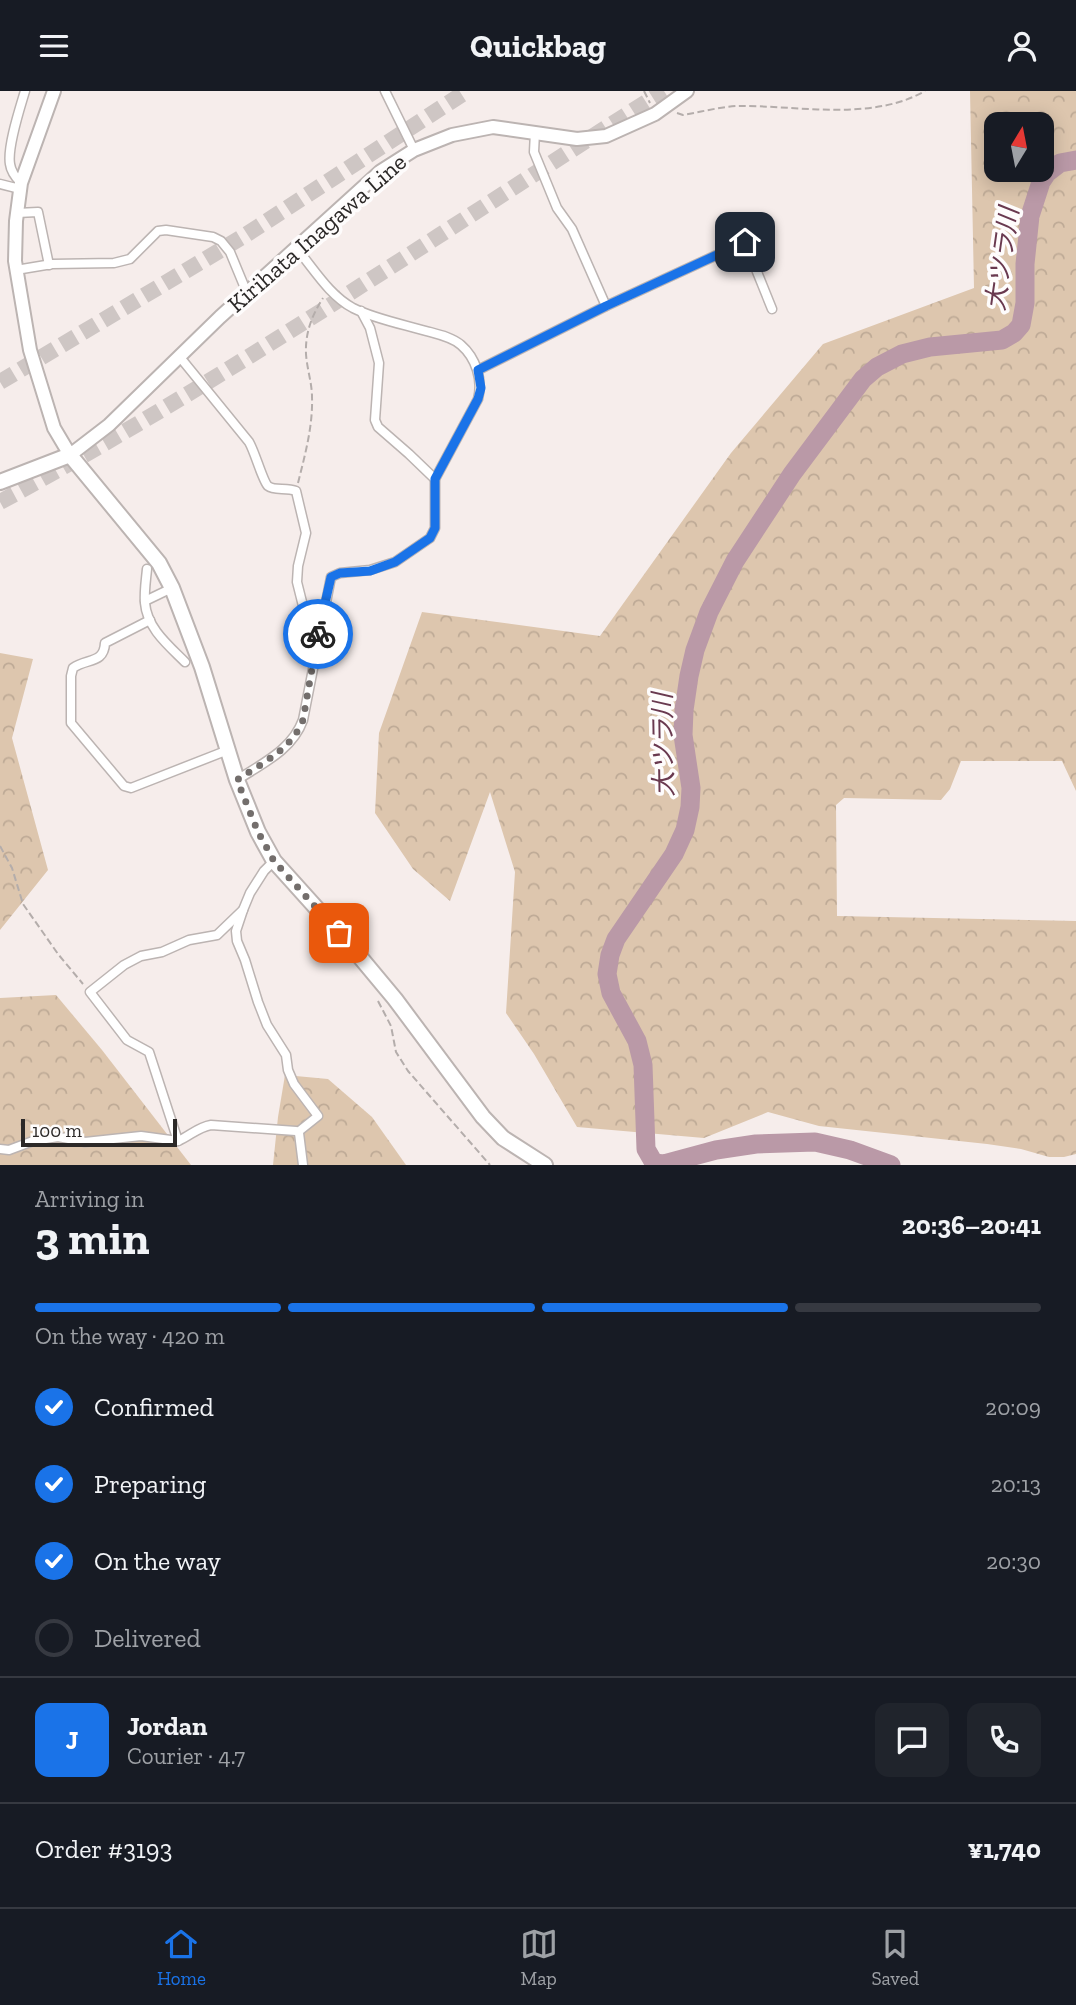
<!DOCTYPE html>
<html lang="en">
<head>
<meta charset="utf-8">
<style>
	body { margin:0; font-family:"Zilla Slab","Noto Sans JP",serif; background:#20242c; color:#f1f3f6; height:100vh; display:flex; flex-direction:column; font-size:26px; white-space:nowrap }
	* { box-sizing:border-box; margin:0 }
	p { font-size:23px; color:#9ea1a6 }
	.icon { flex:none; width:38px; height:38px; fill:none; stroke:currentColor; stroke-width:2; stroke-linecap:round; stroke-linejoin:round }
	.map { position:relative; height:1074px; overflow:hidden }
	.sheet { display:flex; flex-direction:column; background:#171b24; flex:1 }
	.sheet>* { flex:none }
	.needle { width:46px; rotate:10deg }
	.tools { position:absolute; left:984px; top:21px; display:grid; gap:14px }
	.tools a { display:grid; place-items:center; width:70px; height:70px; border-radius:14px; background:#171b24; box-shadow:0 4px 18px #0003; font-size:35px }
	.scale { position:absolute; left:21px; bottom:18px; width:156px; box-sizing:border-box; padding-left:7px; border:4px solid #2c2928; border-top:0; font-size:19px; line-height:24px; white-space:nowrap; color:#2c2928; -webkit-text-stroke:5px #fefcfc; paint-order:stroke }
	.pin { position:absolute; display:grid; place-items:center; width:60px; height:60px; color:#fff; margin:-30px; border-radius:14px; box-shadow:0 4px 10px #0006 }
	.courier { position:absolute; display:grid; place-items:center; width:70px; height:70px; margin:-35px; border:5px solid #1a73e8; border-radius:50%; background:#fff; color:#222; box-shadow:0 2px 9px #0007 }
	.head em { font-style:normal; font-weight:700 }
	.head div { display:flex; flex-direction:column-reverse }
	.head { display:flex; align-items:center; justify-content:space-between; height:119px; padding:0 35px }
	h1 { font-size:46px; font-weight:700; line-height:52px }
	.bar { display:grid; grid-template-columns:repeat(4,1fr); gap:10px 7px; align-content:center; height:84px; padding:0 35px }
	.bar i { height:9px; border-radius:5px; background:#363941 }
	.bar .current { background:#1a73e8 }
	.bar p { grid-column:span 4 }
	.line { display:flex; align-items:center; gap:18px; padding:0 35px; border-top:2px solid #363941 }
	.line div { flex:1 }
	.round { display:grid; place-items:center; flex:none; width:74px; height:74px; border-radius:14px; background:#20242c }
	ol { padding:0 35px; list-style:none }
	li { display:flex; align-items:center; gap:21px; height:77px }
	li p { margin-inline-start:auto }
	li .icon { padding:7px; border-radius:50%; background:#1a73e8; color:#fff; stroke-width:4 }
	li:last-child { color:#9ea1a6 }
	li i { width:38px; height:38px; border:4px solid #363941; border-radius:50% }
	header { display:flex; justify-content:space-between; align-items:center; height:91px; padding:0 35px; background:#171b24; font-size:32px; font-weight:700 }
	.tab-bar { display:flex; justify-content:space-around; align-items:center; height:98px; border-top:2px solid #363941; background:#171b24; font-size:19px; color:#9ea1a6 }
	.tab-bar a { display:grid; justify-items:center; gap:4px }
	.tab-bar .current { color:#1a73e8 }
	.map>svg:first-child { display:block }
	.forest { fill:url(#forest-crowns); fill-rule:evenodd }
	.lines { fill:none; stroke-linecap:round; stroke-linejoin:round }
	.river { stroke:#ba99a7; stroke-width:19 }
	.highway-tunnel { stroke:#cec6c4; stroke-width:16; stroke-dasharray:16 8; stroke-linecap:butt }
	.street-casing { stroke:#bcb4b2; stroke-width:11 }
	.secondary-casing { stroke:#bcb4b2; stroke-width:16 }
	.primary-casing { stroke:#bcb4b2; stroke-width:18 }
	.path { stroke:#b4adab; stroke-width:2; stroke-dasharray:7 3.5; stroke-linecap:butt }
	.street { stroke:#fff; stroke-width:8 }
	.secondary { stroke:#fff; stroke-width:12 }
	.primary { stroke:#fff; stroke-width:14 }
	.done { stroke:#736e6c; stroke-width:7; stroke-dasharray:0 12.6 }
	.route { stroke:#1a73e8; stroke-width:9 }
	.labels { text-anchor:middle; stroke-width:7; stroke-linejoin:round; paint-order:stroke }
	.street-label { font-size:24px; fill:#2c2928; stroke:#fefcfc }
	.water-label { font-size:26px; font-style:italic; fill:#69394f; stroke:#fefcfc }
</style>
</head>
<body>
<header><svg class="icon" aria-label="menu" viewBox="0 0 24 24"><path d="M4 6h16M4 12h16M4 18h16"/></svg>Quickbag<svg class="icon" aria-label="person" viewBox="0 0 24 24"><circle cx="12" cy="8" r="4"/><path d="M4 21q1-7 8-7t8 7"/></svg></header>
<div class="map">
<svg width="1076" height="1074" viewBox="0 0 1076 1074">
	<defs>
		<pattern id="forest-crowns" width="20" height="18" patternUnits="userSpaceOnUse" patternTransform="scale(1.75)"><rect width="20" height="18" fill="#ddc6ae"/><path d="M2 6a3 3 0 1 1 6 0M12 15a3 3 0 1 1 6 0" fill="none" stroke="#beaa96"/></pattern>
	</defs>
	<rect width="100%" height="100%" fill="#f6edeb"/>
	<g class="forest">
		<path d="M 970,0 L 1076,0 L 1076,700 L 1062,670 L 961,670 L 950,698 L 941,709 L 844,707 L 836,714 L 837,825 L 1076,830 L 1076,1063 L 1064,1066 L 1049,1066 L 1021,1058 L 987,1053 L 819,1035 L 768,1021 L 704,1047 L 577,1036 L 534,963 L 506,922 L 515,781 L 490,701 L 450,810 L 413,778 L 375,722 L 379,642 L 422,521 L 600,545 L 731,362 L 823,253 L 974,197 ZM 996,33 L 1041,33 L 1041,79 L 996,79 Z"/>
		<polygon points="0,562 33,568 12,647 48,779 0,839"/>
		<polygon points="56,904 102,959 191,1074 0,1074 0,907"/>
		<polygon points="285,984 328,988 372,1026 406,1074 273,1074 278,1026"/>
	</g>
	<g class="lines">
		<polyline class="river" points="891,1074 850,1059 815,1051 756,1053 716,1059 664,1073 654,1072 646,1058 643,974 637,950 611,902 607,883 610,864 616,848 674,763 685,739 690,716 691,697 683,644 684,619 689,585 695,559 709,521 735,470 792,383 863,288 877,276 902,263 930,256 1002,249 1014,242 1021,234 1025,212 1025,173 1030,125 1041,91 1047,82 1060,72 1076,69"/>
		<g class="highway-tunnel">
			<polyline points="0,291 244,145 467,0"/>
			<path d="M 0,411 C 229,287 444,139 664,0"/>
		</g>
		<defs>
			<g id="street">
				<polyline points="385,0 414,59"/>
				<polyline points="535,41 534,61 557,117 572,138 606,215"/>
				<path d="M 21,92 C 16,87 11,81 10,73 C 7,56 20,17 25,0"/>
				<polyline points="0,93 20,98"/>
				<polyline points="17,122 38,121 49,174"/>
				<polyline points="16,179 52,173 114,172 130,168 158,140 166,139 213,146 221,150 230,161 247,202"/>
				<polyline points="361,220 370,237 379,272 375,329 378,336 409,363 435,388"/>
				<path d="M 179,265 L 249,351 C 255,361 263,391 268,395 C 274,400 287,396 296,400 L 306,442 L 298,475 L 297,491 L 304,519 L 317,550"/>
				<polyline points="478,279 606,215 745,151 772,218"/>
				<path d="M 147,478 C 146,489 144,501 145,512 C 147,537 168,554 185,571"/>
				<polyline points="145,510 172,497"/>
				<path d="M 150,529 L 105,552 C 104,573 87,567 73,577 L 71,585 L 71,632 L 124,695 L 131,697 L 228,659"/>
				<path d="M 237,689 C 263,672 292,659 303,629 L 331,486 L 340,482 L 370,479 L 395,471 L 430,447 L 435,437 L 435,388 L 478,308 C 483,289 476,267 461,254 C 452,246 437,243 426,240 C 402,233 375,228 353,217 C 329,204 314,178 297,158"/>
				<polyline points="243,819 236,840 237,850 245,869 258,911 267,934 286,964 288,979 294,993 318,1025 298,1041"/>
				<path d="M 178,1050 C 190,1045 198,1036 211,1034 L 296,1040 L 299,1042 L 303,1074"/>
				<polyline points="0,1058 9,1059 33,1050 58,1046 85,1051 141,1045 178,1050 149,961 127,949 90,901 124,874 141,865 162,861 189,849 217,844 243,819 250,802 264,780 274,770"/>
			</g>
			<polyline id="secondary" points="54,0 21,92 16,130 15,170 30,259 54,337 70,364 109,334 220,226 381,80 414,59 452,44 493,36 577,48 606,45 655,23 687,0"/>
			<polyline id="primary" points="0,391 70,364 159,472 172,497 202,576 237,689 258,741 274,770 355,860 395,908 483,1026 503,1047 545,1074"/>
		</defs>
		<use href="#street" class="street-casing"/>
		<use href="#secondary" class="secondary-casing"/>
		<use href="#primary" class="primary-casing"/>
		<g class="path">
			<polyline points="644,0 650,12"/>
			<path d="M 677,22 L 683,24 C 701,21 719,16 737,15 C 796,14 871,31 925,0"/>
			<path d="M 298,392 C 305,364 313,335 312,306 C 312,292 307,278 306,263 C 305,242 312,224 323,207"/>
			<polyline points="0,755 12,777 23,813 58,863 83,893"/>
			<polyline points="378,910 391,935 396,961 408,980 490,1074"/>
		</g>
		<use href="#street" class="street"/>
		<use href="#secondary" class="secondary"/>
		<use href="#primary" class="primary"/>
	</g>
	<g class="lines">
		<path class="done" d="M 318,543 L 303,629 C 292,658 262,672 237,689 L 258,741 L 274,770 L 339,842"/>
		<polyline class="route" points="318,543 331,486 340,482 370,480 395,471 430,447 435,437 435,388 478,308 481,297 478,279 606,215 745,151"/>
	</g>
	<g class="labels">
		<g class="street-label">
			<text transform="translate(317 142) rotate(-41)" y="8">Kirihata Inagawa Line</text>
		</g>
		<g class="water-label">
			<text transform="translate(1002 168) rotate(-82)" y="9">大ツラ川</text>
			<text transform="translate(663 654) rotate(-91)" y="9">大ツラ川</text>
		</g>
	</g>
</svg>
<div class="tools">
<a><svg class="needle" viewBox="-14 -14 28 28"><path d="M0-13l5 13h-10z" fill="#e53935"/><path d="M0 13l5-13h-10z" fill="#9ea1a6"/></svg></a>
</div>
<div class="scale">100 m</div>
<div class="pin" style="left:339px;top:842px;background:#ea580c"><svg class="icon" aria-label="bag" viewBox="0 0 24 24"><path d="M5 8h14l-1 12H6zM9 8a3 3 0 0 1 6 0"/></svg></div>
<div class="pin" style="left:745px;top:151px;background:#1f2937"><svg class="icon" aria-label="home" viewBox="0 0 24 24"><path d="M3 11l9-7 9 7M6 9v11h12V9"/></svg></div>
<div class="courier" style="left:318px;top:543px"><svg class="icon" aria-label="bike" viewBox="0 0 24 24"><circle cx="6" cy="16" r="4"/><circle cx="18" cy="16" r="4"/><path d="M6 16l4-8h5l3 8M10 8l3 8H6M13 5h3"/></svg></div>
</div>
<section class="sheet">
<div class="head"><div><h1>3 min</h1><p>Arriving in</p></div><em>20:36–20:41</em></div>
<div class="bar"><i class="current"></i><i class="current"></i><i class="current"></i><i></i><p>On the way · 420 m</p></div>
<ol>
<li><svg class="icon" aria-label="check" viewBox="0 0 24 24"><path d="M5 12l5 5 9-10"/></svg>Confirmed<p>20:09</p></li>
<li><svg class="icon" aria-label="check" viewBox="0 0 24 24"><path d="M5 12l5 5 9-10"/></svg>Preparing<p>20:13</p></li>
<li><svg class="icon" aria-label="check" viewBox="0 0 24 24"><path d="M5 12l5 5 9-10"/></svg>On the way<p>20:30</p></li>
<li><i></i>Delivered</li>
</ol>
<div class="line" style="height:126px"><b class="round" style="background:#1a73e8;color:#fff">J</b><div><b>Jordan</b><p>Courier · 4.7</p></div><a class="round"><svg class="icon" aria-label="chat" viewBox="0 0 24 24"><path d="M4 5h16v11H9l-5 4z"/></svg></a><a class="round"><svg class="icon" aria-label="phone" viewBox="0 0 24 24"><path d="M5 4h4l2 5-3 2q2 4 5 5l2-3 5 2v4C11 20 4 13 5 4z"/></svg></a></div>
<div class="line" style="height:91px"><div>Order #3193</div><b>¥1,740</b></div>
</section>
<nav class="tab-bar">
<a class="current"><svg class="icon" aria-label="home" viewBox="0 0 24 24"><path d="M3 11l9-7 9 7M6 9v11h12V9"/></svg>Home</a>
<a><svg class="icon" aria-label="map" viewBox="0 0 24 24"><path d="M3 6l6-2 6 2 6-2v14l-6 2-6-2-6 2zM9 4v14M15 6v14"/></svg>Map</a>
<a><svg class="icon" aria-label="saved" viewBox="0 0 24 24"><path d="M7 4h10v16l-5-4-5 4z"/></svg>Saved</a>
</nav>
</body>
</html>
